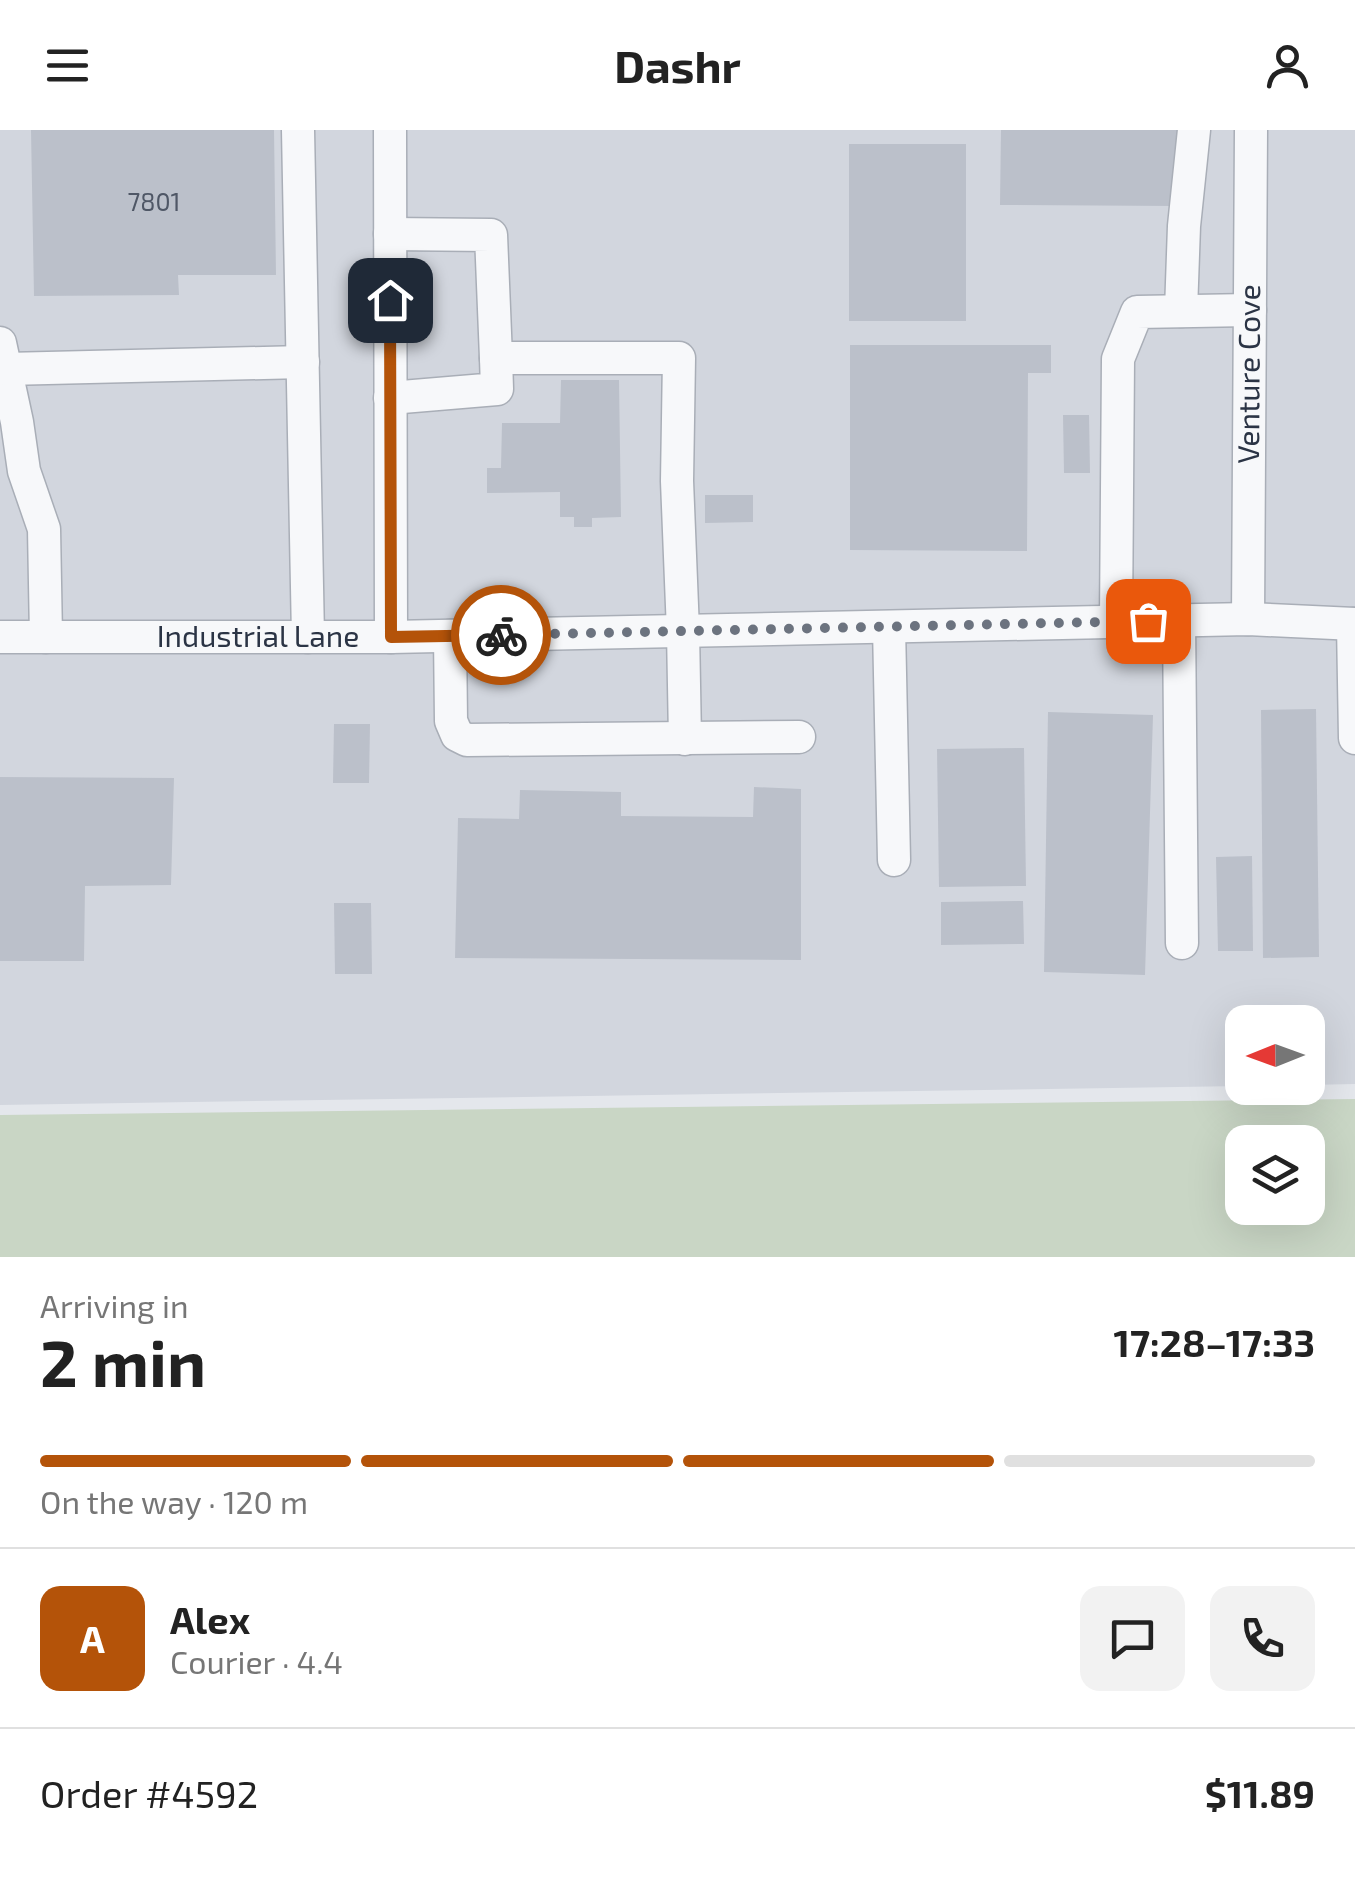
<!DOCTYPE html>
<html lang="en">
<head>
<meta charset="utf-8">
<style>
	body { margin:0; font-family:"Exo 2",sans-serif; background:#f2f2f2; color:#222; height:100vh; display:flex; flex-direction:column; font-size:38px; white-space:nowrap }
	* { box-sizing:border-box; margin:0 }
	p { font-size:32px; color:#767676 }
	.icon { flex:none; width:55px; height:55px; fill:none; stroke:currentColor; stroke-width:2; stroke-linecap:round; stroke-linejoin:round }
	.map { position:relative; height:1127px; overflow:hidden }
	.drawer { display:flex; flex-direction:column; background:#fff; flex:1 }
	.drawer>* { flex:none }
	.needle { width:65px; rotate:269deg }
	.controls { position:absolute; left:1225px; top:875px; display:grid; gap:20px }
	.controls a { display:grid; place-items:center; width:100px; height:100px; border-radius:20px; background:#fff; box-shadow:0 10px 40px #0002; font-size:50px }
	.pin { position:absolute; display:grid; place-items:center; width:85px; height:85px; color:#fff; margin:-42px; border-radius:20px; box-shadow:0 5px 15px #0006 }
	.courier { position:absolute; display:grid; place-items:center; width:100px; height:100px; margin:-50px; border:8px solid #b45309; border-radius:50%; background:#fff; color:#222; box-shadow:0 2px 12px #0007 }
	.headline em { font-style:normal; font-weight:700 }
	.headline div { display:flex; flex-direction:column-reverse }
	.headline { display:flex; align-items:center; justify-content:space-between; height:170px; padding:0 40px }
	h1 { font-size:65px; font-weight:700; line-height:75px }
	.bar { display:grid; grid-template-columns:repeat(4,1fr); gap:15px 10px; align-content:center; height:120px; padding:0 40px }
	.bar i { height:12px; border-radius:8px; background:#e0e0e0 }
	.bar .selected { background:#b45309 }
	.bar p { grid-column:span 4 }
	.line { display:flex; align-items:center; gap:25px; padding:0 40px; border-top:2px solid #e0e0e0 }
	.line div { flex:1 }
	.round { display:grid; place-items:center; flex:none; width:105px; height:105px; border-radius:20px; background:#f2f2f2 }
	header { display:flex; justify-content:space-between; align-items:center; height:130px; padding:0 40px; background:#fff; font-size:45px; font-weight:700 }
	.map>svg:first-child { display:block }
	.built { fill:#d2d6de }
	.green { fill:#c9d6c5; fill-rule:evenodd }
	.building { fill:#bbc0ca }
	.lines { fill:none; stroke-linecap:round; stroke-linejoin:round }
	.minor-casing { stroke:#a9aeb7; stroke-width:35 }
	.minor { stroke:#f7f8fa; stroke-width:32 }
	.done { stroke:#6c737f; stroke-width:10; stroke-dasharray:0 18 }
	.route { stroke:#b45309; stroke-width:12 }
	.labels { text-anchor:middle; stroke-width:8; stroke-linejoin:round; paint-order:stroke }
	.number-label { font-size:25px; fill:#4f5766 }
	.street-label { font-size:30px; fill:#2b3445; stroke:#f4f6f9 }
</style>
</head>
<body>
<header><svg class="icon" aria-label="menu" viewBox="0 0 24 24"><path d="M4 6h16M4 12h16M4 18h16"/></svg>Dashr<svg class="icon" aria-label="person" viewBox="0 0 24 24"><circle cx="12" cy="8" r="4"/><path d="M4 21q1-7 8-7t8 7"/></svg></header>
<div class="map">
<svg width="1355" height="1127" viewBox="0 0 1355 1127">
	<rect width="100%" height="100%" fill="#e4e7ec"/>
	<polygon class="built" points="0,0 1355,0 1355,954 1308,955 1308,892 1242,892 1242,956 0,975"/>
	<path class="green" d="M 1355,969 L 1355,1127 L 0,1127 L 0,985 ZM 1242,1012 L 1308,1012 L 1308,1078 L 1242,1078 Z"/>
	<g class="building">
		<polygon points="31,0 274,0 276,145 178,145 179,165 34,166"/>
		<polygon points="1001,0 1178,0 1176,76 1000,75"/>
		<rect x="849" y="14" width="117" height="177"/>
		<polygon points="850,215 1051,215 1051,243 1028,243 1027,421 850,420"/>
		<polygon points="561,250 619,250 621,387 592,388 592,397 574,397 574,387 560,387 560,362 487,363 487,338 501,338 502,293 560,293"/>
		<polygon points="1063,285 1089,285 1090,343 1064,343"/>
		<polygon points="705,365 753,365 753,392 705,393"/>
		<polygon points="1316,579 1319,827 1263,828 1261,580"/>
		<polygon points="1048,582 1153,585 1145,845 1044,842"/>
		<polygon points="334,594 370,594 369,653 333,653"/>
		<polygon points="1024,618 1026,756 939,757 937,619"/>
		<polygon points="0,647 174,648 171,755 85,756 84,831 0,831"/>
		<polygon points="754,657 801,659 801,830 455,828 458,688 519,689 520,660 621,662 621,686 753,687"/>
		<polygon points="1252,726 1253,821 1218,821 1216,727"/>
		<polygon points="1023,771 1024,814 941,815 941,772"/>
		<polygon points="334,773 371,773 372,844 335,844"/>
	</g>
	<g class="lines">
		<defs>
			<g id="minor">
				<polyline points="298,0 308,507"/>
				<polyline points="390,0 391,507"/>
				<polyline points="390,104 491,105 496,228 679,228 677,351 683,501 685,609"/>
				<polyline points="1181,181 1184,96 1194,0"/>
				<polyline points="0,213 17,292 24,341 44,399 46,507"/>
				<polyline points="6,239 303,232"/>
				<polyline points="390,268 497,259 496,228"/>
				<path id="s1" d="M 1248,489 L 1251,0"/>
				<polyline points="1179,490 1182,813"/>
				<polyline points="1116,491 1118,229 1137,182 1250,180"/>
				<polyline points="1353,494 1355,608"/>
				<polyline points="889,497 894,730"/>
				<polyline points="450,506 451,591 457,605 467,610 799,607"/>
				<path id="s2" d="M 0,507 L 391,507 L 1248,489 L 1355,494"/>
			</g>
		</defs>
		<use href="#minor" class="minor-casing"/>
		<use href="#minor" class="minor"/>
	</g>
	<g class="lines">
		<polyline class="done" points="501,505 1148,491"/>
		<polyline class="route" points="390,170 391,507 501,505"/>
	</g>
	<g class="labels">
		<g class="number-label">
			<text x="154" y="81">7801</text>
		</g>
		<g class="street-label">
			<text dy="10" stroke="none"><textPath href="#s1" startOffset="245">Venture Cove</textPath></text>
			<text dy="10" stroke="none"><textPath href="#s2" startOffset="258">Industrial Lane</textPath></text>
		</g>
	</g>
</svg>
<div class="controls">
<a><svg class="needle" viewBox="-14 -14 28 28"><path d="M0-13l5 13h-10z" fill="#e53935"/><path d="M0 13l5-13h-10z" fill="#767676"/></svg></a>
<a><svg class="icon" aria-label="layers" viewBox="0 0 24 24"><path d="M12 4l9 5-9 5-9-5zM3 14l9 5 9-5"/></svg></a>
</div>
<div class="pin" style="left:1148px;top:491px;background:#ea580c"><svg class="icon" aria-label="bag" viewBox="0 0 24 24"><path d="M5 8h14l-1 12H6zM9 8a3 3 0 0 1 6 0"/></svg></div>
<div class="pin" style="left:390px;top:170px;background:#1f2937"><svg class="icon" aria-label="home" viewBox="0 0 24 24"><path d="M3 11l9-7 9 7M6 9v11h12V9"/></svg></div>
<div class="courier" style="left:501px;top:505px"><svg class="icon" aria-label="bike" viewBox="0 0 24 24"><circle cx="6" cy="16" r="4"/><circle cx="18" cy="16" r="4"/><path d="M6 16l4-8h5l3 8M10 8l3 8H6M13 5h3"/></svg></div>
</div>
<section class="drawer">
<div class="headline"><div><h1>2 min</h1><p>Arriving in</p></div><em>17:28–17:33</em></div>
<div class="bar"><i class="selected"></i><i class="selected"></i><i class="selected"></i><i></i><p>On the way · 120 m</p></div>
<div class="line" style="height:180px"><b class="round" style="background:#b45309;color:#fff">A</b><div><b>Alex</b><p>Courier · 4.4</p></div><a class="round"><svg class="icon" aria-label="chat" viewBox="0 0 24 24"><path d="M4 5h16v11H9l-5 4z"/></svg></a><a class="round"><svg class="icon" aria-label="phone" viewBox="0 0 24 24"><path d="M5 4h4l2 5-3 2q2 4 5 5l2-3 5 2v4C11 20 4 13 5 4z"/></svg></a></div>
<div class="line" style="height:130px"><div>Order #4592</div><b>$11.89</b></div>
</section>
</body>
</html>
